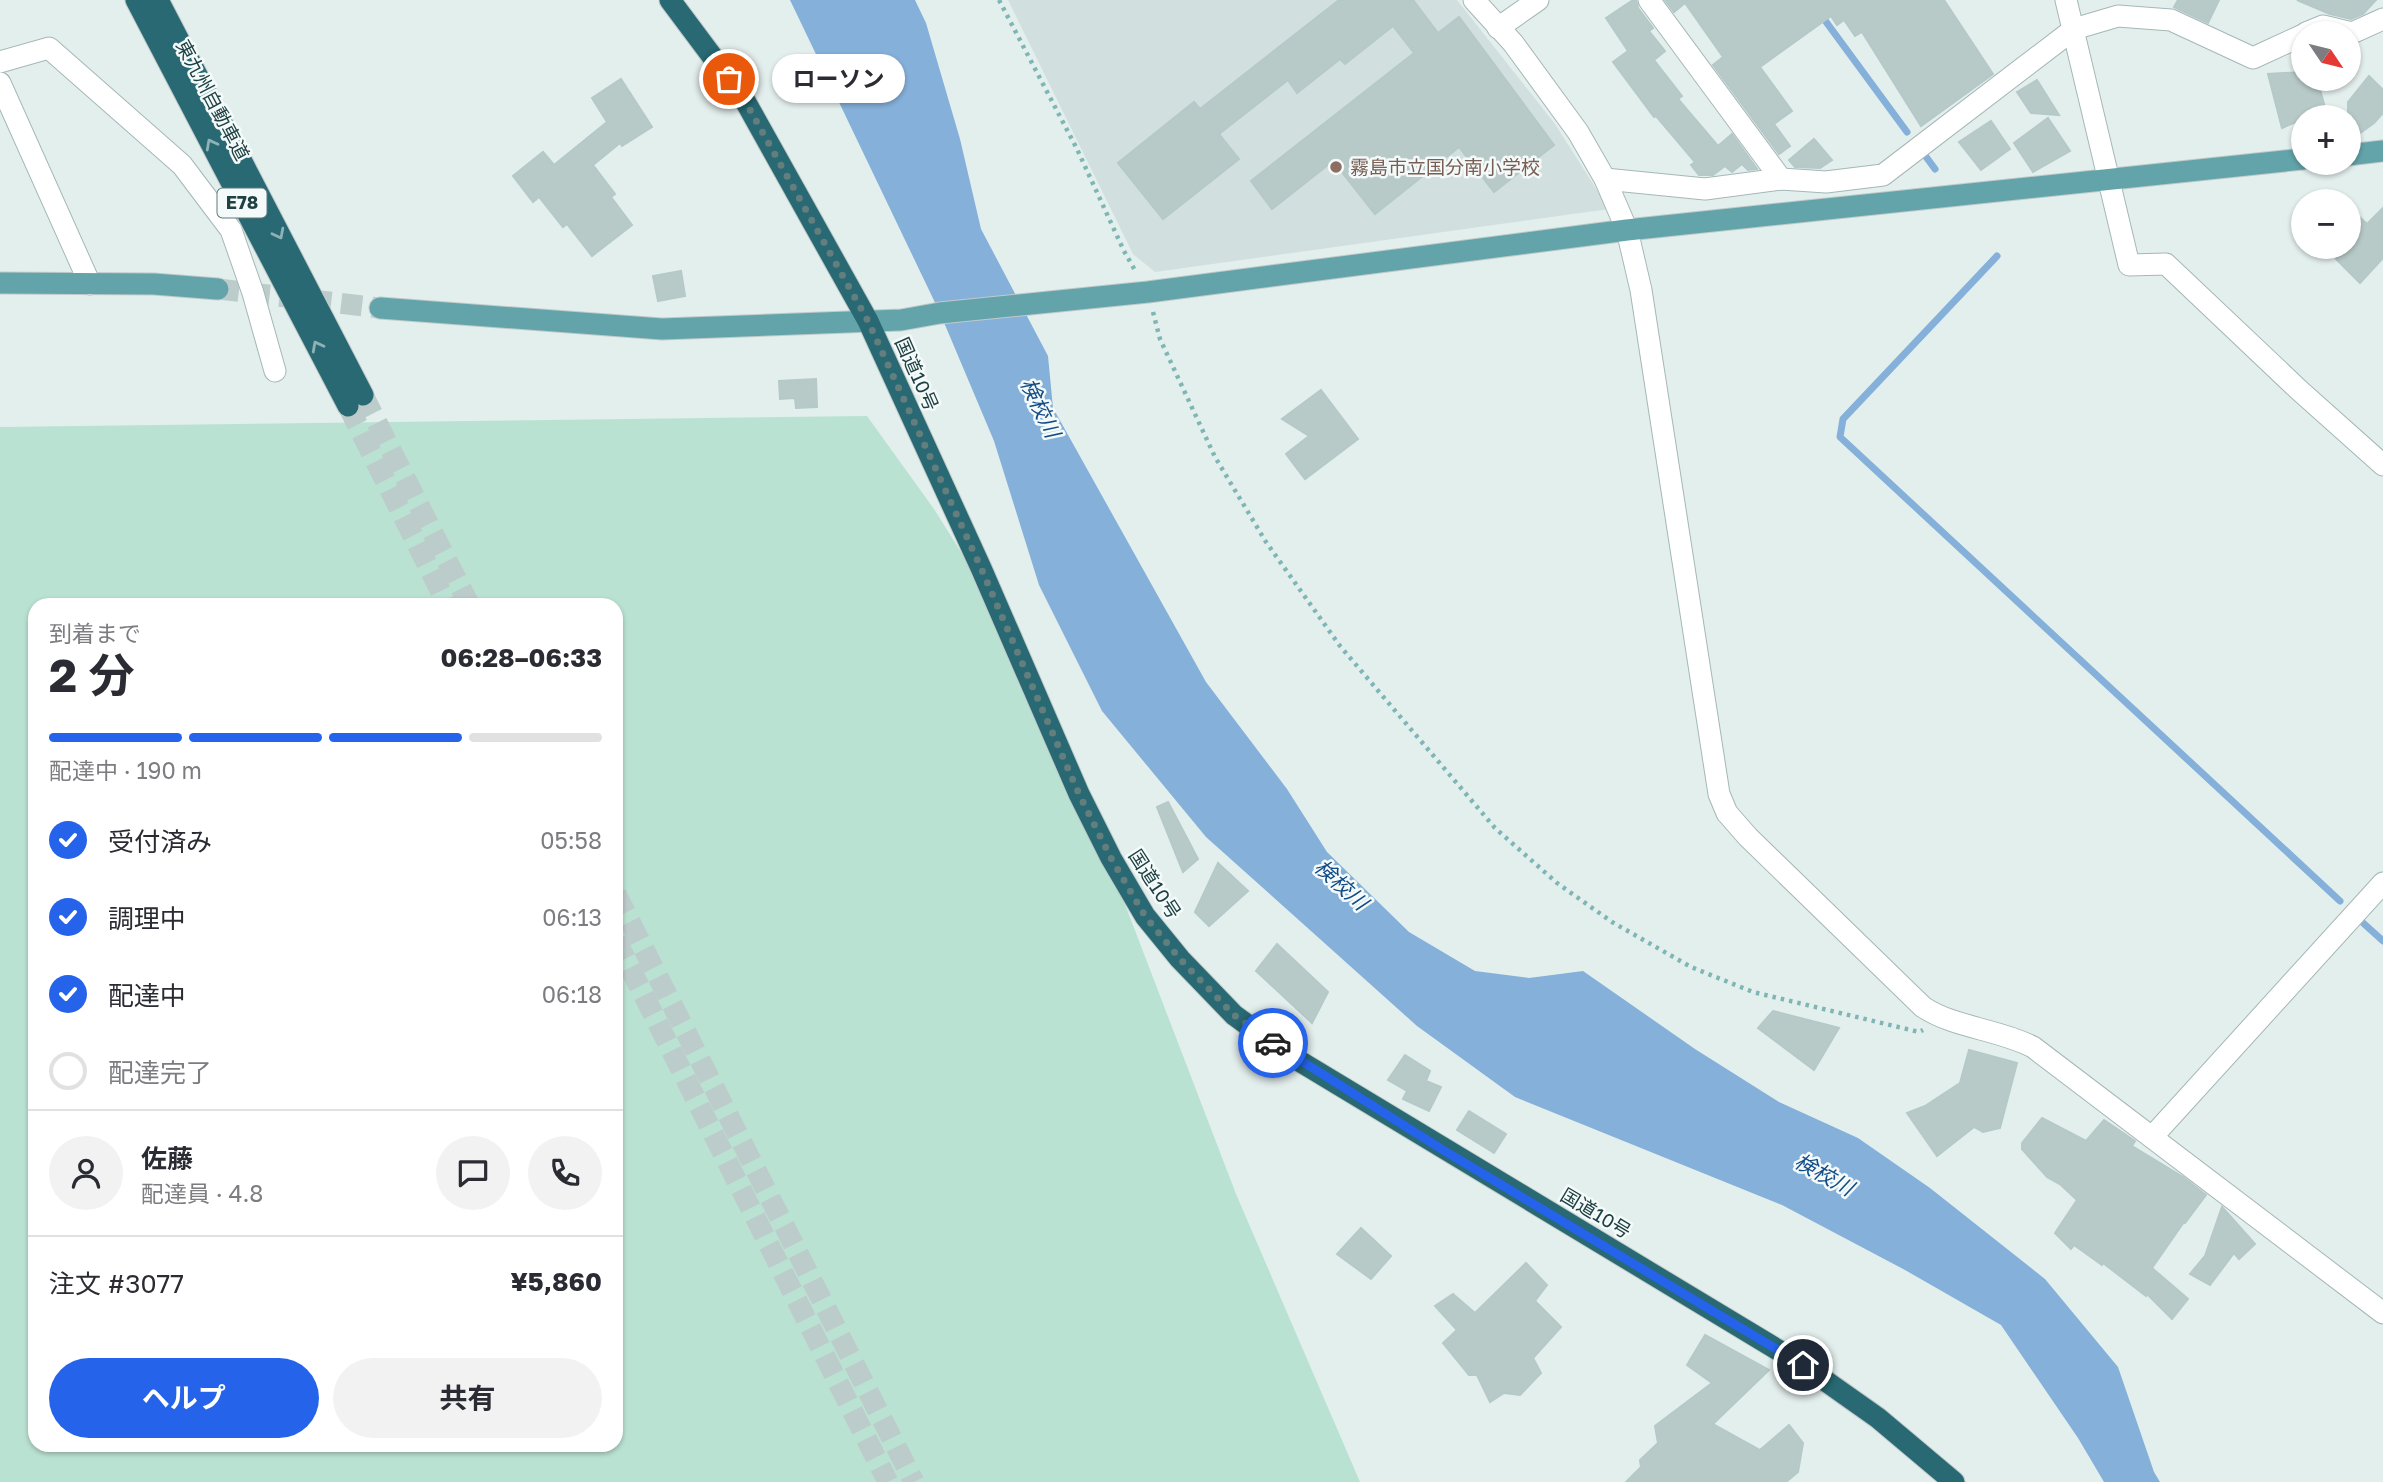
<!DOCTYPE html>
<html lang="ja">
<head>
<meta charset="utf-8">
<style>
	body { margin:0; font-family:"Golos Text","Noto Sans JP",sans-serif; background:#f2f2f3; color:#2b2b33; height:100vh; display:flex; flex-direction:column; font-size:26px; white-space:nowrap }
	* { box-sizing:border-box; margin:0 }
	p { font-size:23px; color:#7c7c81 }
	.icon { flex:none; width:38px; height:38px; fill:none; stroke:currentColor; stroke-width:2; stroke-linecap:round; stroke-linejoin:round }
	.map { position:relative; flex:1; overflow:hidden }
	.sheet { position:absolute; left:28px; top:598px; width:595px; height:854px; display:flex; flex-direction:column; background:#fff; border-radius:21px; box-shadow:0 2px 5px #0004 }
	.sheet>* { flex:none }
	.needle { width:46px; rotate:125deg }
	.fabs { position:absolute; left:2291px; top:21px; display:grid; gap:14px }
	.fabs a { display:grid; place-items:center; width:70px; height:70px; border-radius:50%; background:#fff; box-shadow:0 2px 5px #0004; font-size:35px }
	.pin { position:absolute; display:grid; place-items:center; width:60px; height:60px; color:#fff; margin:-30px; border:4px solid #fff; border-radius:50%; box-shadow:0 2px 7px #0007 }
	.courier { position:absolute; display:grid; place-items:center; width:70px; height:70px; margin:-35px; border:5px solid #2563eb; border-radius:50%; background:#fff; color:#222; box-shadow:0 2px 9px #0007 }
	.bubble { position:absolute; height:49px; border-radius:24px; background:#fff; box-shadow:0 2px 5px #0004; font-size:23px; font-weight:700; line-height:49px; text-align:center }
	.head em { font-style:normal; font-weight:700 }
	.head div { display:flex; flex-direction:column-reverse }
	.head { display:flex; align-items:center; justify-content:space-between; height:119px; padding:0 21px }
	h1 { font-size:46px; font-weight:700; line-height:52px }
	.bar { display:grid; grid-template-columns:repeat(4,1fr); gap:10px 7px; align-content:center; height:84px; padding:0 21px }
	.bar i { height:9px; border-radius:5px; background:#e1e1e2 }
	.bar .on { background:#2563eb }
	.bar p { grid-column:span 4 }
	.line { display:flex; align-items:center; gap:18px; padding:0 21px; border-top:2px solid #e1e1e2 }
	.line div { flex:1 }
	.round { display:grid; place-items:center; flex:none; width:74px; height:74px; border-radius:37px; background:#f2f2f3 }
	ol { padding:0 21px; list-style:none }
	li { display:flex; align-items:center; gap:21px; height:77px }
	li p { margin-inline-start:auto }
	li .icon { padding:7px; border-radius:50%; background:#2563eb; color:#fff; stroke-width:4 }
	li:last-child { color:#7c7c81 }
	li i { width:38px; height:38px; border:4px solid #e1e1e2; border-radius:50% }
	.action { display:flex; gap:14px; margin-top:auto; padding:14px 21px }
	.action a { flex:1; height:80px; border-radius:42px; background:#2563eb; color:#fff; font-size:28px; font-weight:700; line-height:80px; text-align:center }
	.action a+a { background:#f2f2f3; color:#2b2b33 }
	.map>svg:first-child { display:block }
	.built { fill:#d1dfde }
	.green { fill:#bae2d2; fill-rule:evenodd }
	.water { fill:#85b0da }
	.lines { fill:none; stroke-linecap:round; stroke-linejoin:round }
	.stream { stroke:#85b0da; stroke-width:7 }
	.building { fill:#b8cac8; stroke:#b4c9c8; stroke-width:2 }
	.major-tunnel { stroke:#bccccb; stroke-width:21; stroke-dasharray:21 10; stroke-linecap:butt }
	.highway-tunnel { stroke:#bccccb; stroke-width:21; stroke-dasharray:21 10; stroke-linecap:butt }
	.minor-casing { stroke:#a5b7b7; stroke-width:23 }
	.major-casing { stroke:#c1caca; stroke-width:23 }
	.highway-casing { stroke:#c1caca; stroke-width:23 }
	.path { stroke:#80b5b6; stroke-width:4.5; stroke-dasharray:3.5 5; stroke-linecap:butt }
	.minor { stroke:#fff; stroke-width:21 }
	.major { stroke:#62a4aa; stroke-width:21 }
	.highway { stroke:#286973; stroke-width:21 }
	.oneway { stroke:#8eb2b6 }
	.done { stroke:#647e7e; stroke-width:7; stroke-dasharray:0 12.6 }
	.route { stroke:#2563eb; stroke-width:9 }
	.education-dot { fill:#8d6e63; stroke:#f4faf9; stroke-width:2.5 }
	.labels { text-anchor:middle; stroke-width:5; stroke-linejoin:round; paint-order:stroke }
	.shield { fill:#f4faf9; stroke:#60787a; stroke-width:2 }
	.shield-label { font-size:18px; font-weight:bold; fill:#204143 }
	.street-label { font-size:19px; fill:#204143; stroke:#f4faf9 }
	.education-label { font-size:19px; fill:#785e54; stroke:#f4faf9; text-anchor:start }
	.water-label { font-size:21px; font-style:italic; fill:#124c87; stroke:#f4faf9 }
</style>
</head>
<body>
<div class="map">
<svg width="2383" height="1482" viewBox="0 0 2383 1482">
	<rect width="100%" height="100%" fill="#e3efed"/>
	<polygon class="built" points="1008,0 1457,0 1555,124 1609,209 1155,272 1133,254"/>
	<path class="green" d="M 867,416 L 934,509 L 1001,616 L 1098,834 L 1236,1194 L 1360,1482 L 0,1482 L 0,427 ZM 35,606 L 616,606 L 616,1446 L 35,1446 Z"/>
	<polygon class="water" points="790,0 915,0 926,23 960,139 981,229 1048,356 1053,408 1206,682 1287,789 1327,852 1409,932 1475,971 1529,978 1583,971 1695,1049 1779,1102 1858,1138 1930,1188 2045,1279 2118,1367 2154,1472 2160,1482 2104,1482 2078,1438 2001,1325 1905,1270 1782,1205 1515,1097 1417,1026 1206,837 1102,711 1039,585 994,441 940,313"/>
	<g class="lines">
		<g class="stream">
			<polyline points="1810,0 1907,132"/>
			<polyline points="1921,150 1935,169"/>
			<polyline points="1997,256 1843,419 1840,437 2340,901"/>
			<polyline points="2362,922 2383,941"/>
		</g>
	</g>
	<g class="building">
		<polygon points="1339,0 1413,0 1438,33 1459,17 1554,145 1494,192 1459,147 1375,214 1333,161 1272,209 1251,181 1414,53 1393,26 1345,64 1340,59 1297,93 1288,80 1219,134 1239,159 1163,219 1118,163 1194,102 1200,109"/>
		<polygon points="1633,0 1636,0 1638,8 1653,28 1649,31 1665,51 1654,60 1682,96 1678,99 1718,146 1732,134 1757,169 1748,170 1742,164 1732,172 1725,166 1713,175 1699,175 1691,165 1695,162 1656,116 1654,117 1613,62 1628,51 1606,18"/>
		<polygon points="1665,0 1944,0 1993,74 1921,126 1862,32 1855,36 1844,20 1837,25 1831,16 1760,67 1792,111 1774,124 1790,146 1779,154 1713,65 1723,57 1685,3 1674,12"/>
		<polygon points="2178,0 2219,0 2208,23 2174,7"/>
		<polygon points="2297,0 2376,0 2363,14 2351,19 2330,14"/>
		<polygon points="2303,72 2303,79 2317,79 2326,111 2303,117 2303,119 2282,128 2268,74"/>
		<polygon points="2369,76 2383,90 2383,113 2374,123 2348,142 2348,102"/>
		<polygon points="621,79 652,127 622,146 620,143 593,165 615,194 611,197 632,225 592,256 567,224 563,227 539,197 533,202 513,176 543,152 554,165 607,122 592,98"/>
		<polygon points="2037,80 2059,115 2031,113 2017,92"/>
		<polygon points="2048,118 2070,151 2033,172 2014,143"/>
		<polygon points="1991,121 2010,149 1981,170 1959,142"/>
		<polygon points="1814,139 1832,160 1820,168 1795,167 1789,160"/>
		<polygon points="2348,206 2367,224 2383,208 2383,258 2360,283 2336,259 2348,247"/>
		<polygon points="681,271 685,296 658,301 653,276"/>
		<polygon points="816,379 817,407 796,408 795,398 780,399 779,381"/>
		<polygon points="1321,390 1358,439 1305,479 1286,454 1309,436 1282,419"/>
		<polygon points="1168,802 1198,859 1183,872 1157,807"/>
		<polygon points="1218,863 1248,891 1209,926 1195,912"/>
		<polygon points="1277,944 1328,992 1312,1023 1256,971"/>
		<polygon points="1773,1011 1839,1028 1814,1070 1758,1028"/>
		<polygon points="1969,1050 2017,1063 2000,1128 1983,1132 1974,1127 1937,1156 1907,1113 1925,1106 1960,1083"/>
		<polygon points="1405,1055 1430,1071 1426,1081 1441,1087 1429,1111 1403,1099 1407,1091 1388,1080"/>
		<polygon points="1469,1111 1506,1134 1494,1153 1457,1130"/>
		<polygon points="2042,1118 2086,1141 2104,1120 2135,1141 2132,1146 2183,1177 2206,1195 2185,1223 2184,1222 2152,1268 2188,1299 2172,1319 2147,1294 2146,1296 2103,1263 2102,1265 2074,1245 2071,1249 2055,1233 2077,1200 2061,1185 2047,1177 2022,1149 2022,1143"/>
		<polygon points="2222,1207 2255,1244 2239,1259 2234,1253 2210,1285 2190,1274 2205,1256"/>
		<polygon points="1361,1228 1391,1256 1371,1279 1337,1254"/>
		<polygon points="1526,1263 1547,1285 1535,1301 1561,1327 1533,1358 1541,1373 1520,1395 1504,1393 1490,1402 1477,1375 1469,1375 1443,1343 1457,1330 1435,1306 1453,1294 1475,1313"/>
		<polygon points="1705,1335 1769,1370 1713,1424 1760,1450 1789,1425 1803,1443 1798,1472 1786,1482 1626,1482 1641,1467 1640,1460 1658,1443 1655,1426 1712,1383 1687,1365"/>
	</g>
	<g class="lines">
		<polyline class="major-tunnel" points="218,289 380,308"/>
		<g class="highway-tunnel">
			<polyline points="363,395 470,606"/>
			<polyline points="348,406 448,606"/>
			<polyline points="616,894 914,1482"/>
			<polyline points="616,940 888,1482"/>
		</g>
		<defs>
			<g id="minor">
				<path d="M 1474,0 L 1513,43 L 1578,132 L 1605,179 L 1627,230 L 1641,290 L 1719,794 L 1727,813 L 1748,837 L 1923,1007 C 1955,1028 1998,1029 2033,1047 L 2383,1313"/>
				<polyline points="1649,0 1781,179"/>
				<polyline points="2066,0 2129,265 2166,264 2299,390 2383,465"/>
				<polyline points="1498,28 1538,0"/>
				<polyline points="2306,33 2323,26 2352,33 2383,19"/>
				<polyline points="0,62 49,48 182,165 231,230 253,293 275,371"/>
				<polyline points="0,83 90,284"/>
				<polyline points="1605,179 1705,189 1781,179 1826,182 1883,175 2074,29 2118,16 2171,20 2253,58 2303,35"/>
				<polyline points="2152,1137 2383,883"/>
			</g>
			<g id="major">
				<polyline points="2348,155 2383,151"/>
				<polyline points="0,283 154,284 218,289"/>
				<polyline points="380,308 662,329 901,320 940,313 1148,292 1627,230 2303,159"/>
			</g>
			<g id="highway">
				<polyline points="136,0 348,406"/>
				<polyline points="158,0 363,395"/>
				<polyline points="670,0 744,99 868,321 981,568 1079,794 1111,858 1145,916 1180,959 1234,1015 1286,1053 1803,1365 1878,1418 1954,1482"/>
			</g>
		</defs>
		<use href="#minor" class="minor-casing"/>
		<use href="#major" class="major-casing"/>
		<use href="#highway" class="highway-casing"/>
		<g class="path">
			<polyline points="999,0 1077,149 1124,251 1136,272"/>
			<polyline points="1153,312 1160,339 1215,457 1266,542 1340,646 1495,828 1557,883 1612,922 1691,967 1753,992 1919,1032 1923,1030"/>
		</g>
		<use href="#minor" class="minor"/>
		<use href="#major" class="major"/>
		<use href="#highway" class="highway"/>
	</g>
	<defs><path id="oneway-chevron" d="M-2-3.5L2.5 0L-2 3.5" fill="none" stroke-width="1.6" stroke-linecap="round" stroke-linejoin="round" transform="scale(1.75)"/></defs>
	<g class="oneway">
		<use href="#oneway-chevron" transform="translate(211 144) rotate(-118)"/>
		<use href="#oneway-chevron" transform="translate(279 234) rotate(63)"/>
		<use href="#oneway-chevron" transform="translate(317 346) rotate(-118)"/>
	</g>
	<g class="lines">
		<polyline class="done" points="729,79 744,99 868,321 981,568 1079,794 1111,858 1145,916 1180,959 1234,1015 1273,1043"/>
		<polyline class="route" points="1273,1043 1443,1150 1803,1365"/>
	</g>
	<circle class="education-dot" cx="1336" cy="167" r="7"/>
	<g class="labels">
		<rect class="shield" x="217.5" y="188.5" width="49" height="29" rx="5"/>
		<g class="shield-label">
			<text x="242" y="209">E78</text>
		</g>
		<g class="street-label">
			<text transform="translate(213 100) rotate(62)" y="7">東九州自動車道</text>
			<text transform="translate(917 374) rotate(66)" y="7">国道10号</text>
			<text transform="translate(1155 884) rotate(57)" y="7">国道10号</text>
			<text transform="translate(1596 1213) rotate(31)" y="7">国道10号</text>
		</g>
		<g class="education-label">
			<text x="1350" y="174">霧島市立国分南小学校</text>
		</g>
		<g class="water-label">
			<text transform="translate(1040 408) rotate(64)" y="7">検校川</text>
			<text transform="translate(1341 885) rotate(42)" y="7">検校川</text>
			<text transform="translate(1824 1175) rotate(29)" y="7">検校川</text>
		</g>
	</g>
</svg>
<div class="fabs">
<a><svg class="needle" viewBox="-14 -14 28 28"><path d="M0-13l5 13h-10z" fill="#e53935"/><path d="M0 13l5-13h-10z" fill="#7c7c81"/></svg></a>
<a>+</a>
<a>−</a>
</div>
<div class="pin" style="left:729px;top:79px;background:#ea580c"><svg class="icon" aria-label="bag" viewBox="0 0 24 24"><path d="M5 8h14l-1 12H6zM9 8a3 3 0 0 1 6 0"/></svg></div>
<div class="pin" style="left:1803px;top:1365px;background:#1f2937"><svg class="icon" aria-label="home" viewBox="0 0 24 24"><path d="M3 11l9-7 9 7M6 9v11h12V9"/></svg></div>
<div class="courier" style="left:1273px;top:1043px"><svg class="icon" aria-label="car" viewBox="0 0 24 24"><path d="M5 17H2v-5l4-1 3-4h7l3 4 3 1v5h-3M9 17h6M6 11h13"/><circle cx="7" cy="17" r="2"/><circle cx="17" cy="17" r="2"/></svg></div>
<div class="bubble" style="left:772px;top:54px;width:133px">ローソン</div>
<section class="sheet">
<div class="head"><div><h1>2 分</h1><p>到着まで</p></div><em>06:28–06:33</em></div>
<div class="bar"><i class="on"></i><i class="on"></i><i class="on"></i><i></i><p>配達中 · 190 m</p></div>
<ol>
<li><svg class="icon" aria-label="check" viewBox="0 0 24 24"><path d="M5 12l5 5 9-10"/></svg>受付済み<p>05:58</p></li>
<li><svg class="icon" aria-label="check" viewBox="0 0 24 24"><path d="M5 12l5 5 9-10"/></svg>調理中<p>06:13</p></li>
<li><svg class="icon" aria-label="check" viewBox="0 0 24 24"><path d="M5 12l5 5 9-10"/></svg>配達中<p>06:18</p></li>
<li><i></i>配達完了</li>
</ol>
<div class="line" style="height:126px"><a class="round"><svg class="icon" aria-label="person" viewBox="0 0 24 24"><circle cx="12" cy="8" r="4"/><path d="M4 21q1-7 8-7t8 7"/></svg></a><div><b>佐藤</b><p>配達員 · 4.8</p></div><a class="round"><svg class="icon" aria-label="chat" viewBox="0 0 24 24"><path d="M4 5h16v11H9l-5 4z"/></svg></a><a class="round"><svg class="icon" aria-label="phone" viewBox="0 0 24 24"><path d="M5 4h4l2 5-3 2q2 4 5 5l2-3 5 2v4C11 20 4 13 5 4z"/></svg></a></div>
<div class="line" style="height:91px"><div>注文 #3077</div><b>¥5,860</b></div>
<div class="action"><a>ヘルプ</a><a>共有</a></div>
</section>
</div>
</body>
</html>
